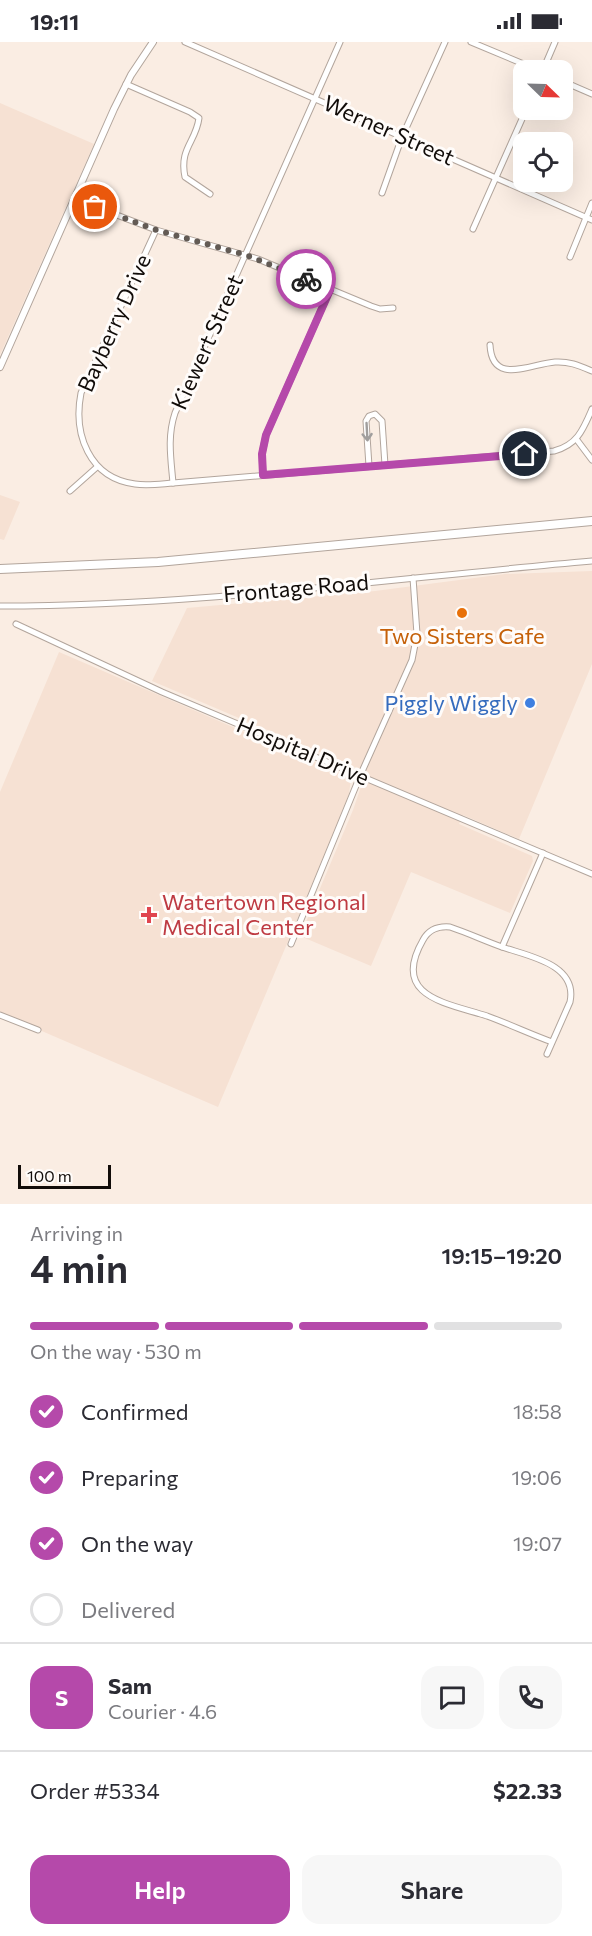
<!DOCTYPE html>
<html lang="en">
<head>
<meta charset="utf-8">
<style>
	body { margin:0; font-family:Commissioner,sans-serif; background:#f7f7f7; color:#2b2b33; height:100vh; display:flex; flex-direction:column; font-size:22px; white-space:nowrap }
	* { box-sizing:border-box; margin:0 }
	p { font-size:20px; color:#7c7c81 }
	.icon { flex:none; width:33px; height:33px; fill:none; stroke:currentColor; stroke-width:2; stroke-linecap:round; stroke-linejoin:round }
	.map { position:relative; height:1162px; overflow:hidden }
	.panel { display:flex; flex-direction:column; background:#fff; flex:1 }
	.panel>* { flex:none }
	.needle { width:39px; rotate:113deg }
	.tools { position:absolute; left:513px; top:18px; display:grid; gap:12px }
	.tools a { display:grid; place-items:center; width:60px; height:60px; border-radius:12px; background:#fff; box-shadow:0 6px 24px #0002; font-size:30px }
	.scale { position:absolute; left:18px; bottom:15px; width:93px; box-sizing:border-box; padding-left:6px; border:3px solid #110c09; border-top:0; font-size:16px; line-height:21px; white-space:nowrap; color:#110c09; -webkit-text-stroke:4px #fffcfa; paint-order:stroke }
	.pin { position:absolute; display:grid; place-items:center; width:51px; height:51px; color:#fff; margin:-26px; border:3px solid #fff; border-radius:50%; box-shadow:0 2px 6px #0007 }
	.courier { position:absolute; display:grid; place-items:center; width:60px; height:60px; margin:-30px; border:4px solid #b549aa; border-radius:50%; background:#fff; color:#222; box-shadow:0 2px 8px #0007 }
	.head em { font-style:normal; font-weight:600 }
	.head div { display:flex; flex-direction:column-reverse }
	.head { display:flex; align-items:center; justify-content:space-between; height:102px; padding:0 30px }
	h1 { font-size:39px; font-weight:600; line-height:45px }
	.bar { display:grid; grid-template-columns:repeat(4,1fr); gap:9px 6px; align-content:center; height:72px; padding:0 30px }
	.bar i { height:8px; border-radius:4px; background:#e1e1e2 }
	.bar .selected { background:#b549aa }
	.bar p { grid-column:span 4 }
	.line { display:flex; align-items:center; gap:15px; padding:0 30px; border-top:2px solid #e1e1e2 }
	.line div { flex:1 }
	.round { display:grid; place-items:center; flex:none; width:63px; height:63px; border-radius:18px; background:#f7f7f7 }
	ol { padding:0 30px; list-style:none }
	li { display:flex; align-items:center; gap:18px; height:66px }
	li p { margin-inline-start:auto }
	li .icon { padding:6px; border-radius:50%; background:#b549aa; color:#fff; stroke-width:4 }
	li:last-child { color:#7c7c81 }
	li i { width:33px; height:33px; border:3px solid #e1e1e2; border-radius:50% }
	.primary-button { display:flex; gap:12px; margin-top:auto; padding:12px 30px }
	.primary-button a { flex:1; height:69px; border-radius:18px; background:#b549aa; color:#fff; font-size:24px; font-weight:600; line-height:69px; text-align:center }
	.primary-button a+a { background:#f7f7f7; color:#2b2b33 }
	.status { display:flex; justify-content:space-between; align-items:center; height:42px; padding:0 30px; background:#fff; direction:ltr }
	.status svg { height:16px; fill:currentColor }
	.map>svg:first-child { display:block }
	.built { fill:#f6e1d3 }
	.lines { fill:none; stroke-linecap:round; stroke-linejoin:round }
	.minor-casing { stroke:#b2a59c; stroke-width:7 }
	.tertiary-casing { stroke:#b2a59c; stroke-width:8 }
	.trunk-casing { stroke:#b2a59c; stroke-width:10 }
	.minor { stroke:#fff; stroke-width:5 }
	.tertiary { stroke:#fff; stroke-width:6 }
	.trunk { stroke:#fff; stroke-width:8 }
	.oneway { stroke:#a09e9d }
	.done { stroke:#635b55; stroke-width:6; stroke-dasharray:0 10.8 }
	.route { stroke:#b549aa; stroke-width:8 }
	.food-dot { fill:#e8710a; stroke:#fffcfa; stroke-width:2 }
	.shop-dot { fill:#3f7fe0; stroke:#fffcfa; stroke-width:2 }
	.health-dot { fill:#e0444e; stroke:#fffcfa; stroke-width:2 }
	.labels { text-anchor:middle; stroke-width:6; stroke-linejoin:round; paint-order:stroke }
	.street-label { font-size:22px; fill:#110c09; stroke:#fffcfa }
	.food-label { font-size:22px; fill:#c56008; stroke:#fffcfa }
	.shop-label { font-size:22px; fill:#366cbe; stroke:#fffcfa; text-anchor:end }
	.health-label { font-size:22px; fill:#be3a42; stroke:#fffcfa; text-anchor:start }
</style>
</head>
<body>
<div class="status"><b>19:11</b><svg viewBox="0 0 49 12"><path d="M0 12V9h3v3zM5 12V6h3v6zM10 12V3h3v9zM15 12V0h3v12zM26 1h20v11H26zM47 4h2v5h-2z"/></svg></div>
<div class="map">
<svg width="592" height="1162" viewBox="0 0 592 1162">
	<rect width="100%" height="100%" fill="#faede3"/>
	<g class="built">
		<polygon points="0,61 94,102 0,313"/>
		<polygon points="0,453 20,460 4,498 0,497"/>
		<polygon points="592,529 592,622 519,797 463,773 459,782 532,814 533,819 510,871 411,830 371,924 300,894 353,768 366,730 152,639 187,566 375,549 505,532"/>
		<polygon points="59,610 351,736 349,752 341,774 218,1065 0,971 0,750"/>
	</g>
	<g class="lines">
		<defs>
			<g id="minor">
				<polyline points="185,0 592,178"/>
				<polyline points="471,0 538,28"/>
				<polyline points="543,28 555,0"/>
				<polyline points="562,39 592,52"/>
				<path d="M 126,42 L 190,70 L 199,76 C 196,100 179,106 185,135 L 210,152"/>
				<polyline points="382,151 402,95 445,0"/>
				<polyline points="75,157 156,188 258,217 371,264 380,267 393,266"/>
				<polyline points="473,187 526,68"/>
				<path d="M 156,188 L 81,351 C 73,392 89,436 135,442 C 147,444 160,442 173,441 L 554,409 C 577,403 583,388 592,367"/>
				<polyline points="570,215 592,161"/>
				<path d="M 490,303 C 492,344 530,322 555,320 C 569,319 580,324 592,329"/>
				<polyline points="577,398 592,418"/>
				<polyline points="369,424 366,379 369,374 375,372 382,379 385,423"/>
				<polyline points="263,433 262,412 266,393 330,248"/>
				<path d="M 173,441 C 171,417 167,395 175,371 L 340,0"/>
				<polyline points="70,449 97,425"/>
				<path d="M 0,564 C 198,564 395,536 592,519"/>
				<polyline points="16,582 162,650 592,832"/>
				<polyline points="291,902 360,734 412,618 417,592 413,536"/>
				<polyline points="502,905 543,811"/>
				<polyline points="0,973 38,988"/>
				<path d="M 547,1012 L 570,960 C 578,922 528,914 502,905 C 485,899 468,891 450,885 C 438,884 429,887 423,898 C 390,955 447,961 487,974 C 509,982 530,992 552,1000"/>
			</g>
			<polyline id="tertiary" points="0,325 114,67 131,33 153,0"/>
			<polyline id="trunk" points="0,527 158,520 592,479"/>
		</defs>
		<use href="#minor" class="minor-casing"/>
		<use href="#tertiary" class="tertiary-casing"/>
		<use href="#trunk" class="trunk-casing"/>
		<use href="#minor" class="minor"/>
		<use href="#tertiary" class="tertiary"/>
		<use href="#trunk" class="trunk"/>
	</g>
	<defs><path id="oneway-shaft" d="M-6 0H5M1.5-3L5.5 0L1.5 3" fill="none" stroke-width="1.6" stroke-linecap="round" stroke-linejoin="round" transform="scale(1.5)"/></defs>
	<use class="oneway" href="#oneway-shaft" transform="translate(367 390) rotate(87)"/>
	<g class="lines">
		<polyline class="done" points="95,165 156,188 246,213 306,237"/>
		<polyline class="route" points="306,237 330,248 266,393 262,412 263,433 525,412"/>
	</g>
	<circle class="food-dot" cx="462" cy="571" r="6"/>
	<circle class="shop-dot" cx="530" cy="661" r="6"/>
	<path class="health-dot" d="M146 864h6v6h6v6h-6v6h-6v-6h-6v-6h6z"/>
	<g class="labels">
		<g class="street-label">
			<text transform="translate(389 88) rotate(24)" y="8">Werner Street</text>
			<text transform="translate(114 281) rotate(-66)" y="8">Bayberry Drive</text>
			<text transform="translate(207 300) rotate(-66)" y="8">Kiewert Street</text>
			<text transform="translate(296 546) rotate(-5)" y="8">Frontage Road</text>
			<text transform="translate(303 709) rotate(23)" y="8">Hospital Drive</text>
		</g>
		<g class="food-label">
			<text x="462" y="602">Two Sisters Cafe</text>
		</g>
		<g class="shop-label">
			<text x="518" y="669">Piggly Wiggly</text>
		</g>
		<g class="health-label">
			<text x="162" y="868">Watertown Regional<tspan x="162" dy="25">Medical Center</tspan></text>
		</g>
	</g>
</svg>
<div class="tools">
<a><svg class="needle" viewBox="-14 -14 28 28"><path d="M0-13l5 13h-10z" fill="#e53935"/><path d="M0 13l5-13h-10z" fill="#7c7c81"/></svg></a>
<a><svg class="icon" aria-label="locate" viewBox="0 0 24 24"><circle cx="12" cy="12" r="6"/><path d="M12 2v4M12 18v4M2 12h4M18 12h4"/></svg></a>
</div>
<div class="scale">100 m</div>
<div class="pin" style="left:95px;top:165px;background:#ea580c"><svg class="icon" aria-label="bag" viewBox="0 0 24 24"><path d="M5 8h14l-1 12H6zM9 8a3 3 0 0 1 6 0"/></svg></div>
<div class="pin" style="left:525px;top:412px;background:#1f2937"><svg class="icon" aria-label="home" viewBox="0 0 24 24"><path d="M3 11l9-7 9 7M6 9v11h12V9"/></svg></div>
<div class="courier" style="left:306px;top:237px"><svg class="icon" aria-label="bike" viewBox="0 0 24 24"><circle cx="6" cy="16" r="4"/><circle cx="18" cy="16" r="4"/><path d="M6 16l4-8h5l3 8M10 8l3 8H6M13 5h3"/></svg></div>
</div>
<section class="panel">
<div class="head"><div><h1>4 min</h1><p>Arriving in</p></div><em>19:15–19:20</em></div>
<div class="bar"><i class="selected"></i><i class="selected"></i><i class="selected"></i><i></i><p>On the way · 530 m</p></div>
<ol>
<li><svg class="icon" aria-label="check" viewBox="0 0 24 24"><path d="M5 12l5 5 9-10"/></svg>Confirmed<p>18:58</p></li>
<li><svg class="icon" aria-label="check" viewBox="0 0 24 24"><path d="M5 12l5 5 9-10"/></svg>Preparing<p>19:06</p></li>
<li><svg class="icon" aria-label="check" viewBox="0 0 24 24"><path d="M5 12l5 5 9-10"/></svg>On the way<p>19:07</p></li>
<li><i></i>Delivered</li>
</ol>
<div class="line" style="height:108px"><b class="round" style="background:#b549aa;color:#fff">S</b><div><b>Sam</b><p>Courier · 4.6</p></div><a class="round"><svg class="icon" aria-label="chat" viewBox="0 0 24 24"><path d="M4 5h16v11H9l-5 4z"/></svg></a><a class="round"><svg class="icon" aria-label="phone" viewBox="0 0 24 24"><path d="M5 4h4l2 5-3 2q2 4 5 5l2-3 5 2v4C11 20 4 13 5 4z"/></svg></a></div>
<div class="line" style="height:78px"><div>Order #5334</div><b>$22.33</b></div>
<div class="primary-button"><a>Help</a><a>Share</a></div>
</section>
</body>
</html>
